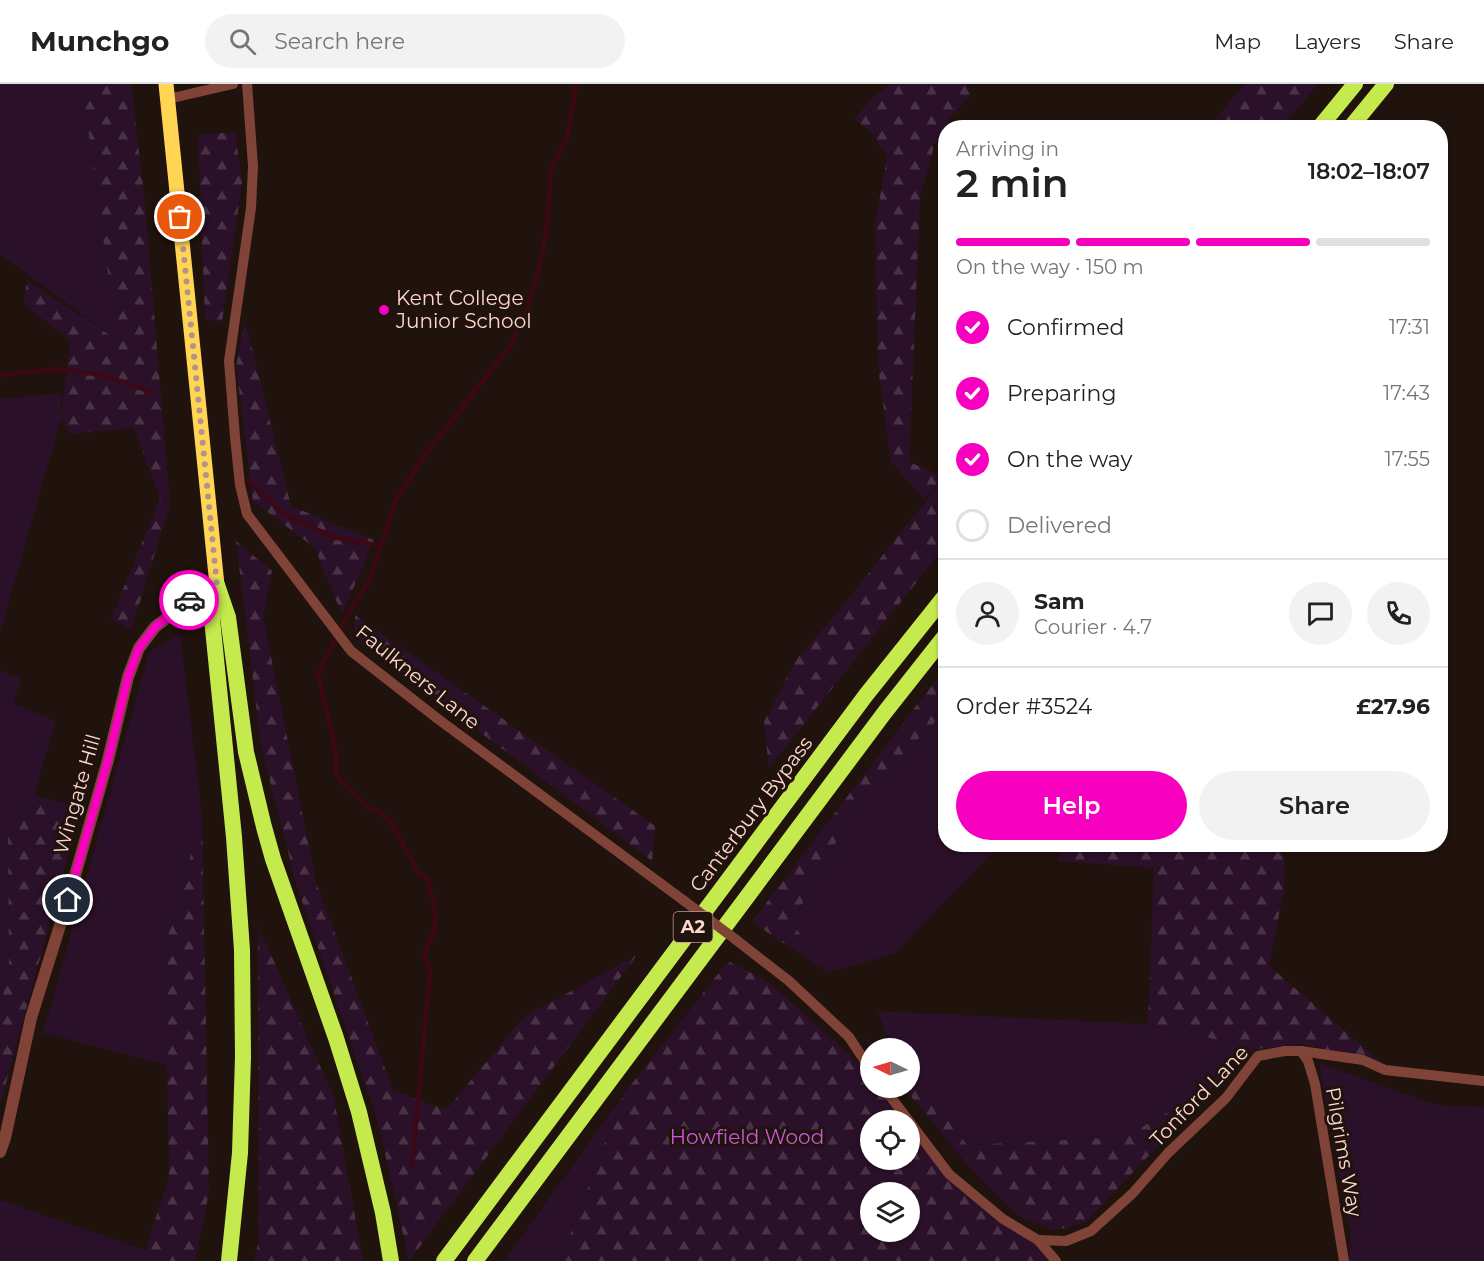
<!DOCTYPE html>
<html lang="en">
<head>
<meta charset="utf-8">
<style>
	body { margin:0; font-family:Montserrat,sans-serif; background:#f2f2f2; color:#222; height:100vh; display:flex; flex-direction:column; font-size:22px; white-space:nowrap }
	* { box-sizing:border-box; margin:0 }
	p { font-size:20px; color:#767676 }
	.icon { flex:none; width:33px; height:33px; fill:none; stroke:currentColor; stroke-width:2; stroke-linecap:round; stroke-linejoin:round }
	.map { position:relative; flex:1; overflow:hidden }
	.panel { position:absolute; left:938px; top:36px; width:510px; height:732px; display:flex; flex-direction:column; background:#fff; border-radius:24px; box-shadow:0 2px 4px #0004 }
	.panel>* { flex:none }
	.needle { width:39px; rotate:275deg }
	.controls { position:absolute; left:860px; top:954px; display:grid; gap:12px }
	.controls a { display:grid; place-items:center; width:60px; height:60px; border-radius:50%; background:#fff; box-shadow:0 2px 4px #0004; font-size:30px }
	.pin { position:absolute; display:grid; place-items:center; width:51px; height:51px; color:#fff; margin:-26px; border:3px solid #fff; border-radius:50%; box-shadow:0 2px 6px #0007 }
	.courier { position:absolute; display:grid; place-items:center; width:60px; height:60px; margin:-30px; border:4px solid #f700bf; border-radius:50%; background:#fff; color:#222; box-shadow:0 2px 8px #0007 }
	.headline em { font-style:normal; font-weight:600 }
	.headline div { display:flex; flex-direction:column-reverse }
	.headline { display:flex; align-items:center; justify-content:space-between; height:102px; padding:0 18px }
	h1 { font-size:39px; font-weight:600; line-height:45px }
	.bar { display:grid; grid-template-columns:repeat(4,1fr); gap:9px 6px; align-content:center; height:72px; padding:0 18px }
	.bar i { height:8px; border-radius:4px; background:#e0e0e0 }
	.bar .current { background:#f700bf }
	.bar p { grid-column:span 4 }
	.line { display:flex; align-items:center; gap:15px; padding:0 18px; border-top:2px solid #e0e0e0 }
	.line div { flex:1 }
	.round { display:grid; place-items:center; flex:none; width:63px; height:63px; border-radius:32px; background:#f2f2f2 }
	ol { padding:0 18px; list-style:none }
	li { display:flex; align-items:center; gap:18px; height:66px }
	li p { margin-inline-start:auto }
	li .icon { padding:6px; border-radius:50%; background:#f700bf; color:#fff; stroke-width:4 }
	li:last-child { color:#767676 }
	li i { width:33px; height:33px; border:3px solid #e0e0e0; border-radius:50% }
	.button { display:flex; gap:12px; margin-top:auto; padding:12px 18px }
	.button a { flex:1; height:69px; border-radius:36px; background:#f700bf; color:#fff; font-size:24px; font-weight:600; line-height:69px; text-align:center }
	.button a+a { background:#f2f2f2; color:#222 }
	header { display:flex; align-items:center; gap:36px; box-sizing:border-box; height:84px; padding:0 30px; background:#fff; border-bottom:2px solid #e0e0e0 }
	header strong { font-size:28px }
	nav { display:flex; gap:33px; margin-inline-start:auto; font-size:21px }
	.search { width:420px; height:54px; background:#f2f2f2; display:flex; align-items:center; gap:15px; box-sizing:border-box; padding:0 21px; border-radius:33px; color:#767676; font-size:22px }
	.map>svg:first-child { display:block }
	.grass { fill:#2a1028 }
	.forest { fill:url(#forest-firs); fill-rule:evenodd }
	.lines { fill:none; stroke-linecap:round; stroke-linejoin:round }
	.stream { stroke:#3d0815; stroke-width:4.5 }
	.minor { stroke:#804337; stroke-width:10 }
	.tertiary { stroke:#804337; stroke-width:12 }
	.primary { stroke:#ffd553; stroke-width:15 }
	.trunk { stroke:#c4ea4d; stroke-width:16 }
	.minor-bridge { stroke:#804337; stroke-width:10 }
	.done { stroke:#b19389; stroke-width:6; stroke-dasharray:0 10.8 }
	.route { stroke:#f700bf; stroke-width:8 }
	.poi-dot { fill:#f700bf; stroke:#20120c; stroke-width:2 }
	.labels { text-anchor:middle; stroke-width:6; stroke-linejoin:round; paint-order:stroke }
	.shield { fill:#20120c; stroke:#bc9d92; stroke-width:1.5 }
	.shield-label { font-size:18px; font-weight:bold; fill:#ffd8cc }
	.poi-label { font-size:20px; fill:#ffd8cc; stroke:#20120c; text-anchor:start }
	.street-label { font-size:20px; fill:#ffd8cc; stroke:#20120c }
	.park-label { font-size:20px; fill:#cf57e0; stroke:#20120c }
</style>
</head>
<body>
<header>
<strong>Munchgo</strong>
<div class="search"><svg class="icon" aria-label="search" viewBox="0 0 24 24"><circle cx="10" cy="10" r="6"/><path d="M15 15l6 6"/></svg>Search here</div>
<nav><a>Map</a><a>Layers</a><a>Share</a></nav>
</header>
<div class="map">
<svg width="1484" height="1177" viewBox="0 0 1484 1177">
	<defs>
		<pattern id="forest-firs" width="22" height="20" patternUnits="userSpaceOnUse" patternTransform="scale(1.5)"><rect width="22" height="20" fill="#2a1028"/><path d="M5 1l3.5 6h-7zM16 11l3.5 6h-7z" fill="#4a3246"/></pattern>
	</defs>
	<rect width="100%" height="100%" fill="#20120c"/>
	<g class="grass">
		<polygon points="0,0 82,0 118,257 0,170"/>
		<polygon points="61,309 61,335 0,550 0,315"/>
		<polygon points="180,549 202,731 165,862 167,981 43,949 149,568"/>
		<polygon points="0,587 22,594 13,619 56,637 34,711 8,740 9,889 0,921"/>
		<polygon points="945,628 945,760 1000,761 894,870 828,889 792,840 861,712"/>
		<polygon points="877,927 1148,940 1257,965 1217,999 1125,1053 967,1061 909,984 909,964 894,964 891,960"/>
		<polygon points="1319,979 1437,1021 1484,1023 1484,1177 1348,1177 1351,1148 1344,1121"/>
		<polygon points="623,1011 560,1177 504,1177"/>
		<polygon points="0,1116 146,1166 142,1177 0,1177"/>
	</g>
	<g class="forest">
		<polygon points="82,0 131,0 144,110 170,421 131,546 111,535 160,414 134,344 70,350 61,335 70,257 24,220 27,196 117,256"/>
		<polygon points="891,0 966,0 971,11 950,34 935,59 920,114 909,378 945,393 945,462 769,684 764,638 796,576 841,524 936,404 924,415 891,378 878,283 875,141 887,73 873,51 855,35 871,15"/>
		<polygon points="1244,0 1318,0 1282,43 1209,43"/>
		<polygon points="235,48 242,98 222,238 205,236 198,51"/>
		<polygon points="245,236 291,422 374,456 342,531 315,464 253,417 236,282"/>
		<polygon points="236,457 272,487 263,533 316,798 393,1006 446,1026 524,933 637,871 409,1177 377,1034 297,803 261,662"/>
		<polygon points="355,531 655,742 652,777 355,554"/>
		<polygon points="945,584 945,628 861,712 792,839 828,889 752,838"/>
		<polygon points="34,711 81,724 0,1021 0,921 9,889 8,740"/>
		<polygon points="202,731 209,1109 195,1177 142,1177 169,1092 165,862"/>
		<polygon points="1060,761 1284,761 1284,805 1269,882 1381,978 1301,960 1257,965 1148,940 1154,784 1058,777"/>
		<polygon points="258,841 334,1014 363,1177 254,1177 259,1155"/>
		<path d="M 728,877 L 770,899 L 870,989 L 870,1004 L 884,1004 L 950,1090 L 1003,1135 L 1038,1156 L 1056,1177 L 560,1177 L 623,1011 ZM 870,1036 L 909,1036 L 909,1076 L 870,1076 ZM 870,1108 L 909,1108 L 909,1148 L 870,1148 Z"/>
		<polygon points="865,955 891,960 894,964 873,964"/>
		<polygon points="909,984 967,1061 1125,1053 1217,999 1086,1138 1054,1147 1019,1132 969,1083 904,1004 909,1004"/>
	</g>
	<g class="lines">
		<g class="stream">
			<polyline points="0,291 58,285 102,291 152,308"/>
			<polyline points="247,396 286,431 333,453 381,462"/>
			<path d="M 412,1082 L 430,888 L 424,869 C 442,840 435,824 427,793 L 419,791 L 392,739 L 384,731 L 368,723 L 341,697 L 336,689 L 336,668 L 318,590 L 351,525 L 370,496 L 396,416 L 425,371 L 509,264 L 526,231 L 541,176 L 547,139 L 551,85 L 568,51 L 576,0"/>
		</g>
		<g class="minor">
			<polyline points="247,0 253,82 251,124 229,277 235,353 240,401 247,430 351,567 438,635 683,816"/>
			<polyline points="168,15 233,0"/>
			<polyline points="735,855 789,897 849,953 870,985"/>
			<polyline points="1301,967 1308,977 1315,1000 1344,1177"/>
			<polyline points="884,1004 949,1090 1003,1135 1038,1156 1056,1177"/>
			<polyline points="1038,1156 1066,1157 1091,1147 1133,1109 1168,1069 1226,1014 1258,972 1285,967 1301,967 1363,976 1385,986 1484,997"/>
		</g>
		<polyline class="tertiary" points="0,1068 5,1054 31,934 68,816 108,676 128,593 139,564 155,543 202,507 217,501"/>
		<polyline class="primary" points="166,0 217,501"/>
		<g class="trunk">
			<polyline points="1319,44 1355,0"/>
			<polyline points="1350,44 1386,0"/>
			<polyline points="217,501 228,533 246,668 264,743 273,775 336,954 359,1028 383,1129 391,1177"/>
			<polyline points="217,502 212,535 234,753 242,866 243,973 240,1069 229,1177"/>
			<polyline points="444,1177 866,611 945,512"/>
			<polyline points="475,1177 885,628 945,552"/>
		</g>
		<polyline class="minor-bridge" points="683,816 735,855"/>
	</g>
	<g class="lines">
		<polyline class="done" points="180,133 217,501 202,507 189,516"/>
		<polyline class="route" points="68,816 108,676 128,593 139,564 155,543 189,516"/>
	</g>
	<circle class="poi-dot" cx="384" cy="226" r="6"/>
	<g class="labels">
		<rect class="shield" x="673.5" y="828" width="39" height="30" rx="4.5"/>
		<g class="shield-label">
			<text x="693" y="849">A2</text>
		</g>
		<g class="poi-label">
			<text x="396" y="221">Kent College<tspan x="396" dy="23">Junior School</tspan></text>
		</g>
		<g class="street-label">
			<text transform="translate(418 593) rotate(39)" y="7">Faulkners Lane</text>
			<text transform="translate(77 710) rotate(-74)" y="7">Wingate Hill</text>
			<text transform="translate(751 730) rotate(-53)" y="7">Canterbury Bypass</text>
			<text transform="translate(1199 1012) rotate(-46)" y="7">Tonford Lane</text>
			<text transform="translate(1344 1068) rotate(80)" y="7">Pilgrims Way</text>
		</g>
		<g class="park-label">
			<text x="747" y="1060">Howfield Wood</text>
		</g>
	</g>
</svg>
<div class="controls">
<a><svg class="needle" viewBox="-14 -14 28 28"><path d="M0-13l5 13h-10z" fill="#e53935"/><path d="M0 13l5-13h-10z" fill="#767676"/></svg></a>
<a><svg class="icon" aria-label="locate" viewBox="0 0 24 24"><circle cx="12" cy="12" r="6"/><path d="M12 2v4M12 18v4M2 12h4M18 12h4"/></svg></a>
<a><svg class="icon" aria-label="layers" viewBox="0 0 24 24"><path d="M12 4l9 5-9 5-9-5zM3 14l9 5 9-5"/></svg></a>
</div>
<div class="pin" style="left:180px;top:133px;background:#ea580c"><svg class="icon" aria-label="bag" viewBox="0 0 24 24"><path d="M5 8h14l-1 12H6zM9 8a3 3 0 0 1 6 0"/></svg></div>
<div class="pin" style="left:68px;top:816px;background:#1f2937"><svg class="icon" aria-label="home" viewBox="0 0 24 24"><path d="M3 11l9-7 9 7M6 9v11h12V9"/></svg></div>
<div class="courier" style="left:189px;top:516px"><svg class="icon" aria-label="car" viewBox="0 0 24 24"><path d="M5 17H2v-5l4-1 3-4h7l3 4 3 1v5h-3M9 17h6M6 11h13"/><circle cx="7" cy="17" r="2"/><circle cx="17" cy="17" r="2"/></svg></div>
<section class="panel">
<div class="headline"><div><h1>2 min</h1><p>Arriving in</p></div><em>18:02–18:07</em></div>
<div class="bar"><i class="current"></i><i class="current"></i><i class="current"></i><i></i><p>On the way · 150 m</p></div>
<ol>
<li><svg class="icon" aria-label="check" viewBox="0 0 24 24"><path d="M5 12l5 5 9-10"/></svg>Confirmed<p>17:31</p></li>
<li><svg class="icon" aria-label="check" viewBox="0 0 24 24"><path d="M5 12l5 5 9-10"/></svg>Preparing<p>17:43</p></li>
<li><svg class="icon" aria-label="check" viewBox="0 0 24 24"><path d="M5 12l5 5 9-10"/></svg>On the way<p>17:55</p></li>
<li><i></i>Delivered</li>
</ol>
<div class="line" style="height:108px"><a class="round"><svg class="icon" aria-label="person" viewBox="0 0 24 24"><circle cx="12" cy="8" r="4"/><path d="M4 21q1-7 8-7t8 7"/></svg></a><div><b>Sam</b><p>Courier · 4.7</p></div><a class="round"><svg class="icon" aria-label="chat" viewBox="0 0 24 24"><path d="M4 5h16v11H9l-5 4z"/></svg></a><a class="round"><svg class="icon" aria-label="phone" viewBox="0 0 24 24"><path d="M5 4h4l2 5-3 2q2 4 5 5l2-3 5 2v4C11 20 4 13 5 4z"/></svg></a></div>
<div class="line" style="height:78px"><div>Order #3524</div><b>£27.96</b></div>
<div class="button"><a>Help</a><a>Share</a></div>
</section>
</div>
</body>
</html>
